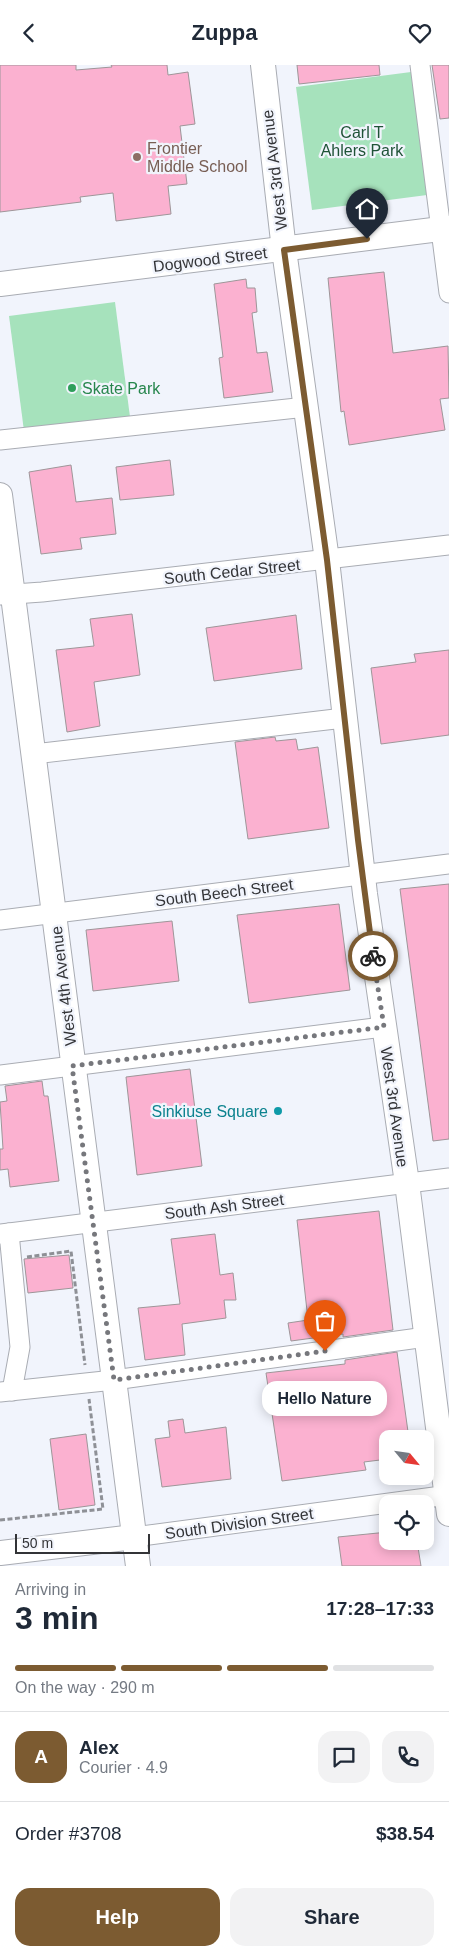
<!DOCTYPE html>
<html lang="en">
<head>
<meta charset="utf-8">
<style>
	body { margin:0; font-family:Arial,sans-serif; background:#f2f2f3; color:#1f2937; height:100vh; display:flex; flex-direction:column; font-size:19px; white-space:nowrap }
	* { box-sizing:border-box; margin:0 }
	p { font-size:16px; color:#747a83 }
	.icon { flex:none; width:28px; height:28px; fill:none; stroke:currentColor; stroke-width:2; stroke-linecap:round; stroke-linejoin:round }
	.map { position:relative; height:1501px; overflow:hidden }
	.side { display:flex; flex-direction:column; background:#fff; flex:1 }
	.side>* { flex:none }
	.needle { width:32px; rotate:119deg }
	.fabs { position:absolute; left:379px; top:1365px; display:grid; gap:10px }
	.fabs a { display:grid; place-items:center; width:55px; height:55px; border-radius:10px; background:#fff; box-shadow:0 2px 12px #0003; font-size:25px }
	.scale { position:absolute; left:15px; bottom:12px; width:135px; box-sizing:border-box; padding-left:5px; border:2px solid #333437; border-top:0; font-size:14px; line-height:18px; white-space:nowrap; color:#333437; -webkit-text-stroke:4px #f1f4fc; paint-order:stroke }
	.pin { position:absolute; display:grid; place-items:center; width:42px; height:42px; color:#fff; margin:-51px -21px; border-radius:50% 50% 50% 0; rotate:-45deg; box-shadow:0 0 5px #0007 }
	.pin .icon { rotate:45deg }
	.courier { position:absolute; display:grid; place-items:center; width:50px; height:50px; margin:-25px; border:4px solid #7c5b31; border-radius:50%; background:#fff; color:#222; box-shadow:0 1px 6px #0007 }
	.bubble { position:absolute; height:35px; border-radius:15px; background:#fff; box-shadow:0 2px 12px #0003; font-size:16px; font-weight:700; line-height:35px; text-align:center }
	.head em { font-style:normal; font-weight:700 }
	.head div { display:flex; flex-direction:column-reverse }
	.head { display:flex; align-items:center; justify-content:space-between; height:85px; padding:0 15px }
	h1 { font-size:32px; font-weight:700; line-height:38px }
	.bar { display:grid; grid-template-columns:repeat(4,1fr); gap:8px 5px; align-content:center; height:60px; padding:0 15px }
	.bar i { height:6px; border-radius:4px; background:#e0e1e3 }
	.bar .on { background:#7c5b31 }
	.bar p { grid-column:span 4 }
	.line { display:flex; align-items:center; gap:12px; padding:0 15px; border-top:1px solid #e0e1e3 }
	.line div { flex:1 }
	.round { display:grid; place-items:center; flex:none; width:52px; height:52px; border-radius:15px; background:#f2f2f3 }
	.primary-button { display:flex; gap:10px; margin-top:auto; padding:10px 15px }
	.primary-button a { flex:1; height:58px; border-radius:15px; background:#7c5b31; color:#fff; font-size:20px; font-weight:700; line-height:58px; text-align:center }
	.primary-button a+a { background:#f2f2f3; color:#1f2937 }
	header { display:flex; justify-content:space-between; align-items:center; height:65px; padding:0 15px; background:#fff; font-size:22px; font-weight:700 }
	.map>svg:first-child { display:block }
	.green { fill:#a6e2bc }
	.building { fill:#fbb1d0; stroke:#9e9699 }
	.lines { fill:none; stroke-linecap:round; stroke-linejoin:round }
	.minor-casing { stroke:#a9acb3; stroke-width:21 }
	.major-casing { stroke:#a9acb3; stroke-width:26 }
	.path { stroke:#8e9096; stroke-width:3; stroke-dasharray:5 2.5; stroke-linecap:butt }
	.minor { stroke:#fff; stroke-width:19 }
	.major { stroke:#fff; stroke-width:24 }
	.done { stroke:#76777c; stroke-width:5; stroke-dasharray:0 9 }
	.route { stroke:#7c5b31; stroke-width:6 }
	.education-dot { fill:#8d6e63; stroke:#f1f4fc; stroke-width:2 }
	.leisure-dot { fill:#2e9e5b; stroke:#f1f4fc; stroke-width:2 }
	.culture-dot { fill:#0f9aa8; stroke:#f1f4fc; stroke-width:2 }
	.labels { text-anchor:middle; stroke-width:4.5; stroke-linejoin:round; paint-order:stroke }
	.park-label { font-size:16px; fill:#1f5337; stroke:#f1f4fc }
	.education-label { font-size:16px; fill:#785e54; stroke:#f1f4fc; text-anchor:start }
	.street-label { font-size:16px; fill:#333437; stroke:#f1f4fc }
	.leisure-label { font-size:16px; fill:#27864d; stroke:#f1f4fc; text-anchor:start }
	.culture-label { font-size:16px; fill:#0d838f; stroke:#f1f4fc; text-anchor:end }
</style>
</head>
<body>
<header><svg class="icon" aria-label="back" viewBox="0 0 24 24"><path d="M15 5l-7 7 7 7"/></svg>Zuppa<svg class="icon" aria-label="heart" viewBox="0 0 24 24"><path d="M12 20l-8-8c-3-5 5-10 8-4 3-6 11-1 8 4z"/></svg></header>
<div class="map">
<svg width="449" height="1501" viewBox="0 0 449 1501">
	<rect width="100%" height="100%" fill="#f1f4fc"/>
	<g class="green">
		<polygon points="411,7 427,130 312,145 296,22"/>
		<polygon points="115,237 130,352 24,366 9,251"/>
	</g>
	<g class="building">
		<polygon points="0,0 76,0 76,5 112,2 111,0 167,0 168,10 188,7 195,59 180,61 187,119 168,121 171,149 116,156 113,128 80,132 81,137 0,147"/>
		<polygon points="297,0 379,0 380,10 299,19"/>
		<polygon points="432,0 449,0 449,53 440,54"/>
		<polygon points="384,207 393,288 448,281 449,333 440,334 445,365 349,380 344,346 341,347 328,213"/>
		<polygon points="246,214 247,223 255,223 257,247 252,248 257,288 267,287 273,327 224,333 219,293 223,292 214,219"/>
		<polygon points="170,395 174,430 120,435 116,402"/>
		<polygon points="71,400 76,437 112,433 116,469 80,473 82,484 41,489 29,407"/>
		<polygon points="132,549 140,610 94,617 100,661 67,667 56,585 94,581 90,554"/>
		<polygon points="296,550 302,604 214,616 206,563"/>
		<polygon points="449,585 449,670 381,679 371,603 416,597 414,589"/>
		<polygon points="275,672 276,676 296,674 298,685 318,682 329,763 248,774 235,677"/>
		<polygon points="449,819 449,1074 433,1076 400,824"/>
		<polygon points="339,839 350,925 249,938 237,850"/>
		<polygon points="172,856 179,916 93,926 86,865"/>
		<polygon points="190,1004 202,1101 137,1110 126,1012"/>
		<polygon points="42,1016 44,1031 48,1031 59,1116 10,1122 8,1104 0,1105 0,1084 3,1084 0,1037 7,1036 5,1021"/>
		<polygon points="379,1146 393,1265 343,1272 343,1269 291,1276 288,1258 308,1255 297,1155"/>
		<polygon points="215,1169 220,1210 233,1208 236,1235 224,1235 226,1253 182,1259 185,1290 145,1295 138,1243 180,1239 171,1174"/>
		<polygon points="69,1190 73,1223 28,1228 24,1194"/>
		<polygon points="397,1287 409,1374 388,1374 388,1394 364,1397 366,1405 282,1416 266,1308 345,1299 345,1295"/>
		<polygon points="183,1354 185,1368 226,1362 231,1414 162,1422 155,1374 170,1372 168,1356"/>
		<polygon points="86,1369 95,1440 59,1445 50,1374"/>
		<polygon points="388,1467 388,1476 417,1476 421,1501 342,1501 338,1472"/>
	</g>
	<g class="lines">
		<defs>
			<g id="minor">
				<polyline points="420,0 449,228"/>
				<polyline points="0,375 306,342"/>
				<polyline points="0,530 42,527 449,480"/>
				<polyline points="34,689 344,653"/>
				<polyline points="0,855 449,799"/>
				<polyline points="0,1010 383,962"/>
				<polyline points="9,1168 20,1282 12,1326"/>
				<polyline points="0,1169 449,1113"/>
				<polyline points="0,1327 114,1315 426,1272"/>
				<polyline points="134,1472 449,1430"/>
			</g>
			<g id="major">
				<polyline points="263,0 284,185 327,495 365,829 407,1118 449,1449"/>
				<polyline points="0,219 449,163"/>
				<polyline points="0,430 138,1501"/>
				<polyline points="0,1488 134,1472"/>
			</g>
		</defs>
		<use href="#minor" class="minor-casing"/>
		<use href="#major" class="major-casing"/>
		<g class="path">
			<polyline points="27,1192 71,1186 85,1300"/>
			<polyline points="0,1455 103,1444 89,1334"/>
		</g>
		<use href="#minor" class="minor"/>
		<use href="#major" class="major"/>
	</g>
	<g class="lines">
		<polyline class="done" points="325,1286 114,1315 72,1001 384,962 373,891"/>
		<polyline class="route" points="367,174 284,185 327,495 358,775 373,891"/>
	</g>
	<circle class="education-dot" cx="137" cy="92" r="5"/>
	<circle class="leisure-dot" cx="72" cy="323" r="5"/>
	<circle class="culture-dot" cx="278" cy="1046" r="5"/>
	<g class="labels">
		<g class="park-label">
			<text x="362" y="73">Carl T<tspan x="362" dy="18">Ahlers Park</tspan></text>
		</g>
		<g class="education-label">
			<text x="147" y="89">Frontier<tspan x="147" dy="18">Middle School</tspan></text>
		</g>
		<g class="street-label">
			<text transform="translate(274 105) rotate(-97)" y="6">West 3rd Avenue</text>
			<text transform="translate(210 194) rotate(-7)" y="6">Dogwood Street</text>
			<text transform="translate(232 506) rotate(-6)" y="6">South Cedar Street</text>
			<text transform="translate(224 827) rotate(-7)" y="6">South Beech Street</text>
			<text transform="translate(63 921) rotate(-97)" y="6">West 4th Avenue</text>
			<text transform="translate(395 1042) rotate(82)" y="6">West 3rd Avenue</text>
			<text transform="translate(224 1141) rotate(-7)" y="6">South Ash Street</text>
			<text transform="translate(239 1458) rotate(-8)" y="6">South Division Street</text>
		</g>
		<g class="leisure-label">
			<text x="82" y="329">Skate Park</text>
		</g>
		<g class="culture-label">
			<text x="268" y="1052">Sinkiuse Square</text>
		</g>
	</g>
</svg>
<div class="fabs">
<a><svg class="needle" viewBox="-14 -14 28 28"><path d="M0-13l5 13h-10z" fill="#e53935"/><path d="M0 13l5-13h-10z" fill="#747a83"/></svg></a>
<a><svg class="icon" aria-label="locate" viewBox="0 0 24 24"><circle cx="12" cy="12" r="6"/><path d="M12 2v4M12 18v4M2 12h4M18 12h4"/></svg></a>
</div>
<div class="scale">50 m</div>
<div class="pin" style="left:325px;top:1286px;background:#ea580c"><svg class="icon" aria-label="bag" viewBox="0 0 24 24"><path d="M5 8h14l-1 12H6zM9 8a3 3 0 0 1 6 0"/></svg></div>
<div class="pin" style="left:367px;top:174px;background:#1f2937"><svg class="icon" aria-label="home" viewBox="0 0 24 24"><path d="M3 11l9-7 9 7M6 9v11h12V9"/></svg></div>
<div class="courier" style="left:373px;top:891px"><svg class="icon" aria-label="bike" viewBox="0 0 24 24"><circle cx="6" cy="16" r="4"/><circle cx="18" cy="16" r="4"/><path d="M6 16l4-8h5l3 8M10 8l3 8H6M13 5h3"/></svg></div>
<div class="bubble" style="left:262px;top:1316px;width:125px">Hello Nature</div>
</div>
<section class="side">
<div class="head"><div><h1>3 min</h1><p>Arriving in</p></div><em>17:28–17:33</em></div>
<div class="bar"><i class="on"></i><i class="on"></i><i class="on"></i><i></i><p>On the way · 290 m</p></div>
<div class="line" style="height:90px"><b class="round" style="background:#7c5b31;color:#fff">A</b><div><b>Alex</b><p>Courier · 4.9</p></div><a class="round"><svg class="icon" aria-label="chat" viewBox="0 0 24 24"><path d="M4 5h16v11H9l-5 4z"/></svg></a><a class="round"><svg class="icon" aria-label="phone" viewBox="0 0 24 24"><path d="M5 4h4l2 5-3 2q2 4 5 5l2-3 5 2v4C11 20 4 13 5 4z"/></svg></a></div>
<div class="line" style="height:65px"><div>Order #3708</div><b>$38.54</b></div>
<div class="primary-button"><a>Help</a><a>Share</a></div>
</section>
</body>
</html>
